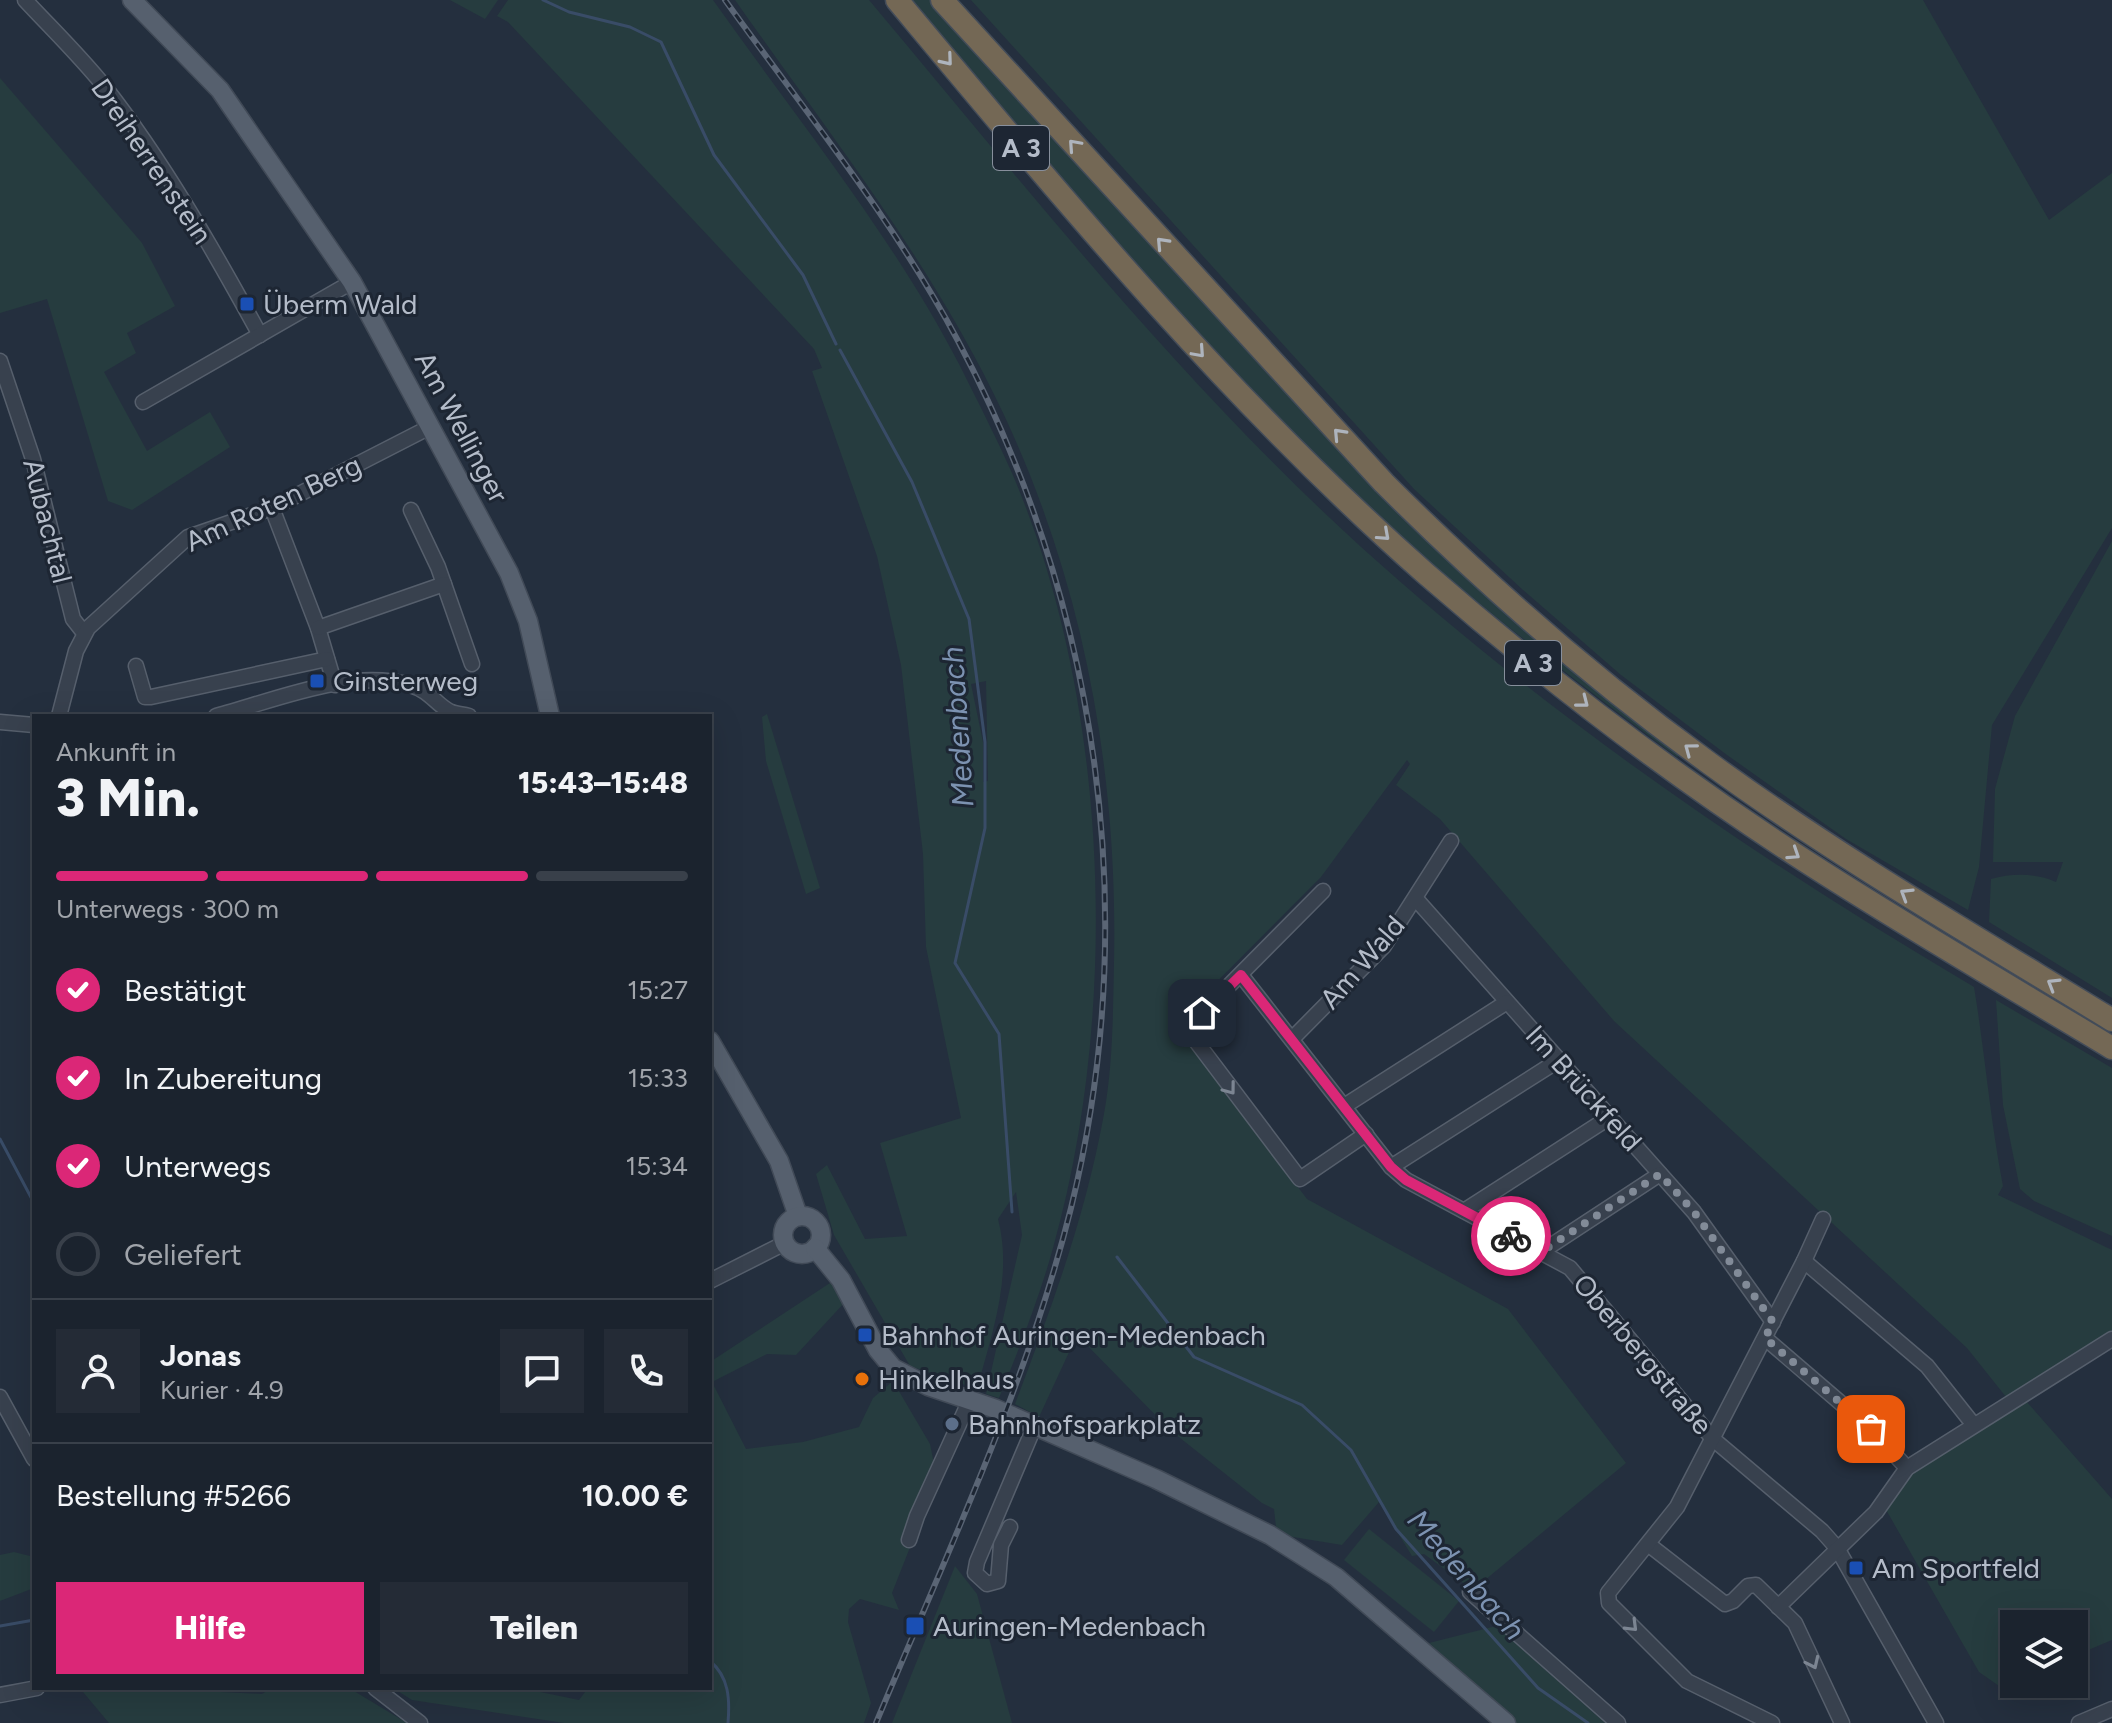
<!DOCTYPE html>
<html lang="de">
<head>
<meta charset="utf-8">
<style>
	body { margin:0; font-family:Figtree,sans-serif; background:#242b36; color:#f1f3f6; height:100vh; display:flex; flex-direction:column; font-size:30px; white-space:nowrap }
	* { box-sizing:border-box; margin:0 }
	p { font-size:26px; color:#a0a4aa }
	.icon { flex:none; width:44px; height:44px; fill:none; stroke:currentColor; stroke-width:2; stroke-linecap:round; stroke-linejoin:round }
	.map { position:relative; flex:1; overflow:hidden }
	.side { position:absolute; left:32px; top:714px; width:680px; height:976px; display:flex; flex-direction:column; background:#1b232e; border-radius:0px; box-shadow:0 8px 32px #0002,0 0 0 2px #39404a }
	.side>* { flex:none }
	.buttons { position:absolute; left:2000px; top:1610px; display:grid; gap:16px }
	.buttons a { display:grid; place-items:center; width:88px; height:88px; border-radius:0px; background:#1b232e; box-shadow:0 8px 32px #0002,0 0 0 2px #39404a; font-size:40px }
	.pin { position:absolute; display:grid; place-items:center; width:68px; height:68px; color:#fff; margin:-34px; border-radius:16px; box-shadow:0 4px 12px #0006 }
	.courier { position:absolute; display:grid; place-items:center; width:80px; height:80px; margin:-40px; border:6px solid #db2777; border-radius:50%; background:#fff; color:#222; box-shadow:0 2px 10px #0007 }
	.overview em { font-style:normal; font-weight:800 }
	.overview div { display:flex; flex-direction:column-reverse }
	.overview { display:flex; align-items:center; justify-content:space-between; height:136px; padding:0 24px }
	h1 { font-size:52px; font-weight:800; line-height:60px }
	.bar { display:grid; grid-template-columns:repeat(4,1fr); gap:12px 8px; align-content:center; height:96px; padding:0 24px }
	.bar i { height:10px; border-radius:6px; background:#39404a }
	.bar .selected { background:#db2777 }
	.bar p { grid-column:span 4 }
	.line { display:flex; align-items:center; gap:20px; padding:0 24px; border-top:2px solid #39404a }
	.line div { flex:1 }
	.round { display:grid; place-items:center; flex:none; width:84px; height:84px; border-radius:0px; background:#242b36 }
	ol { padding:0 24px; list-style:none }
	li { display:flex; align-items:center; gap:24px; height:88px }
	li p { margin-inline-start:auto }
	li .icon { padding:8px; border-radius:50%; background:#db2777; color:#fff; stroke-width:4 }
	li:last-child { color:#a0a4aa }
	li i { width:44px; height:44px; border:4px solid #39404a; border-radius:50% }
	.button { display:flex; gap:16px; margin-top:auto; padding:16px 24px }
	.button a { flex:1; height:92px; border-radius:0px; background:#db2777; color:#fff; font-size:32px; font-weight:800; line-height:92px; text-align:center }
	.button a+a { background:#242b36; color:#f1f3f6 }
	.map>svg:first-child { display:block }
	.green { fill:#263c3f; fill-rule:evenodd }
	.lines { fill:none; stroke-linecap:round; stroke-linejoin:round }
	.stream { stroke:#394c67; stroke-width:3 }
	.minor-casing { stroke:#565f6c; stroke-width:17 }
	.major-casing { stroke:#414a57; stroke-width:21 }
	.highway-casing { stroke:#434c59; stroke-width:25 }
	.minor { stroke:#38414e; stroke-width:14 }
	.major { stroke:#56606e; stroke-width:18 }
	.highway { stroke:#746855; stroke-width:22 }
	.rail-casing { stroke:#5a6575; stroke-width:6 }
	.rail { stroke:#1d2633; stroke-width:3; stroke-dasharray:9; stroke-linecap:butt }
	.oneway { stroke:#aeb4bd }
	.oneway2 { stroke:#7c8592 }
	.done { stroke:#828b98; stroke-width:8; stroke-dasharray:0 14.4 }
	.route { stroke:#db2777; stroke-width:10 }
	.transit-dot { fill:#1a4fb4; stroke:#1d2633; stroke-width:3 }
	.food-dot { fill:#e8710a; stroke:#1d2633; stroke-width:3 }
	.service-dot { fill:#5c6f8a; stroke:#1d2633; stroke-width:3 }
	.labels { text-anchor:middle; stroke-width:6; stroke-linejoin:round; paint-order:stroke }
	.shield { fill:#1d2633; stroke:#878f9c; stroke-width:2 }
	.shield-label { font-size:26px; font-weight:bold; fill:#b4bcc9 }
	.street-label { font-size:28px; fill:#b4bcc9; stroke:#1d2633 }
	.poi-label { font-size:28px; fill:#b4bcc9; stroke:#1d2633; text-anchor:start }
	.water-label { font-size:30px; font-style:italic; fill:#7c92b1; stroke:#1d2633 }
</style>
</head>
<body>
<div class="map">
<svg width="2112" height="1723" viewBox="0 0 2112 1723">
	<rect width="100%" height="100%" fill="#242f3e"/>
	<g class="green">
		<polygon points="450,0 498,0 485,19"/>
		<path d="M 508,0 L 713,0 C 797,119 892,235 959,364 C 977,400 996,437 1012,473 C 1110,702 1120,1010 1053,1248 C 1039,1299 1019,1349 999,1398 L 986,1394 L 1022,1235 L 1016,1192 L 998,1219 C 1013,1276 992,1333 977,1389 L 910,1366 L 834,1235 L 816,1174 L 827,1165 L 865,1239 L 907,1236 L 880,1143 L 961,1118 L 926,947 L 923,854 L 901,665 L 877,556 L 812,371 L 822,368 L 814,349 L 508,22 L 497,16 ZM 986,681 L 988,781 L 983,782 L 983,742 L 971,684 Z"/>
		<path d="M 735,0 L 869,0 C 1026,187 1179,381 1360,546 C 1548,716 1757,859 1974,987 C 1985,1053 1990,1119 2003,1186 L 1998,1195 L 2112,1250 L 2112,1333 L 2006,1397 L 1967,1348 L 1614,1021 L 1440,819 L 1396,785 L 1410,764 L 1407,760 L 1321,877 L 1175,1024 L 1307,1199 L 1508,1309 L 1626,1463 L 1473,1590 L 1424,1554 L 1412,1556 L 1379,1502 L 1342,1545 L 1287,1536 L 1276,1527 L 1274,1509 L 1262,1503 L 1170,1430 L 1077,1335 L 1039,1417 L 1015,1404 C 1052,1306 1085,1218 1104,1114 C 1113,1064 1113,1012 1114,962 C 1118,773 1084,586 1004,415 C 934,265 829,134 735,0 Z"/>
		<path d="M 913,0 L 932,0 L 1313,421 L 1682,752 L 1677,757 C 1545,658 1413,556 1296,438 C 1159,301 1038,149 913,0 Z"/>
		<polygon points="971,0 1923,0 2049,220 2112,173 2112,528 1992,725 1979,867 1968,910 1846,839 1727,755 1621,675 1523,590 1414,489"/>
		<polygon points="0,78 142,243 175,306 127,333 136,353 104,372 147,451 210,412 230,447 132,510 108,501 47,299 0,313"/>
		<path d="M 2112,541 L 2112,998 L 1989,922 L 1991,879 C 2012,873 2037,873 2056,882 L 2063,862 L 1993,862 L 1995,789 L 2015,716 Z"/>
		<polygon points="767,714 820,888 806,894 766,761 762,717"/>
		<polygon points="1996,1000 2112,1068 2112,1236 2034,1201 2020,1189 2003,1105"/>
		<polygon points="833,1281 846,1301 796,1355 767,1354 712,1382 746,1449 803,1442 859,1427 873,1398 893,1381 930,1444 937,1479 892,1593 899,1610 860,1599 849,1609 848,1622 871,1703 864,1723 564,1723 412,1700 393,1688 521,1688 579,1700 588,1688 710,1688 710,1362"/>
		<polygon points="2026,1401 2112,1499 2112,1640 2074,1656 2074,1624 2014,1624 2014,1683 2002,1688 1979,1672 1885,1508 1910,1472"/>
		<polygon points="1369,1529 1459,1601 1434,1632 1344,1560"/>
		<polygon points="14,1552 34,1557 34,1588 0,1601 0,1555"/>
		<polygon points="955,1566 977,1594 1012,1723 892,1723"/>
		<polygon points="1496,1626 1605,1723 1515,1723 1429,1643"/>
		<polygon points="272,1688 349,1688 407,1723 109,1723 83,1692 182,1690 262,1694"/>
	</g>
	<g class="lines">
		<g class="stream">
			<polyline points="543,0 569,12 630,27 661,42 714,155 803,275 836,344"/>
			<polyline points="840,350 912,482 969,619 985,742 985,828 955,963 999,1034 1012,1212"/>
			<polyline points="0,1139 34,1203"/>
			<polyline points="1117,1257 1194,1357 1302,1405 1351,1450 1396,1529 1538,1688 1588,1723"/>
			<polyline points="0,1626 34,1620"/>
			<path d="M 710,1661 C 729,1677 730,1699 728,1723"/>
		</g>
		<defs>
			<g id="minor">
				<path d="M 25,0 C 51,28 80,56 104,86 C 163,161 214,251 260,335"/>
				<polyline points="0,361 33,459 73,619 84,633"/>
				<polyline points="143,402 352,282"/>
				<polyline points="272,508 318,628 335,685"/>
				<polyline points="411,510 438,567 472,664"/>
				<polyline points="318,628 444,584"/>
				<polyline points="136,666 145,697 151,697 327,659"/>
				<polyline points="59,716 76,651 88,628 188,537 272,508 430,427"/>
				<path d="M 216,716 C 276,700 349,668 410,685 C 431,691 436,705 451,712 C 456,714 463,714 469,716"/>
				<polyline points="0,722 34,725"/>
				<polyline points="1323,891 1190,1025 1189,1032 1300,1179 1366,1134"/>
				<polyline points="1416,899 1694,1212 1773,1322"/>
				<polyline points="1241,975 1391,1167 1406,1180 1570,1268 1713,1439 1822,1531 1837,1548 1936,1723"/>
				<polyline points="1293,1038 1384,946 1451,841"/>
				<polyline points="1346,1105 1507,1002"/>
				<polyline points="1391,1167 1559,1060"/>
				<polyline points="1464,1211 1610,1117"/>
				<polyline points="1541,1252 1660,1174"/>
				<polyline points="1804,1261 1927,1366 1973,1424"/>
				<polyline points="710,1281 785,1243"/>
				<polyline points="1765,1338 1871,1429 1907,1468"/>
				<polyline points="0,1397 34,1459"/>
				<polyline points="1010,1527 1001,1545 998,1581 987,1584 975,1573 977,1562 1035,1425"/>
				<polyline points="909,1540 917,1516 970,1400"/>
				<polyline points="1648,1544 1725,1604 1733,1601 1748,1586 1756,1585 1795,1623 1842,1723"/>
				<polyline points="1470,1592 1618,1723"/>
				<polyline points="1778,1607 1876,1512 1907,1468 2112,1339"/>
				<polyline points="375,1688 420,1723"/>
				<polyline points="0,1695 37,1688"/>
				<polyline points="1772,1723 1687,1681 1609,1603 1608,1593 1677,1507 1804,1261 1823,1219"/>
				<polyline points="2079,1723 2112,1709"/>
			</g>
			<g id="major">
				<polyline points="132,0 220,90 352,282 509,573 528,621 550,716"/>
				<polyline points="710,1041 779,1161 798,1216"/>
				<circle cx="802" cy="1235" r="19"/>
				<polyline points="815,1248 841,1280 878,1350 893,1368 928,1386 996,1409 1156,1479 1270,1535 1336,1577 1506,1723"/>
			</g>
			<g id="highway">
				<path d="M 897,0 C 1064,200 1229,400 1425,573 C 1541,674 1664,769 1793,853 C 1897,921 2006,984 2112,1048"/>
				<path d="M 942,0 L 1384,483 C 1485,584 1593,679 1709,763 C 1838,857 1976,937 2112,1020"/>
			</g>
		</defs>
		<use href="#minor" class="minor-casing"/>
		<use href="#major" class="major-casing"/>
		<use href="#highway" class="highway-casing"/>
		<use href="#minor" class="minor"/>
		<use href="#major" class="major"/>
		<use href="#highway" class="highway"/>
		<defs>
			<path id="rail" d="M 725,0 C 804,110 893,219 957,339 C 1099,605 1143,914 1071,1208 C 1027,1385 946,1555 876,1723"/>
		</defs>
		<use href="#rail" class="rail-casing"/>
		<use href="#rail" class="rail"/>
	</g>
	<defs><path id="oneway-chevron" d="M-2-3.5L2.5 0L-2 3.5" fill="none" stroke-width="1.6" stroke-linecap="round" stroke-linejoin="round" transform="scale(2)"/></defs>
	<g class="oneway">
		<use href="#oneway-chevron" transform="translate(947 60) rotate(50)"/>
		<use href="#oneway-chevron" transform="translate(1074 145) rotate(-132)"/>
		<use href="#oneway-chevron" transform="translate(1162 243) rotate(-133)"/>
		<use href="#oneway-chevron" transform="translate(1199 352) rotate(48)"/>
		<use href="#oneway-chevron" transform="translate(1339 434) rotate(-133)"/>
		<use href="#oneway-chevron" transform="translate(1384 535) rotate(42)"/>
		<use href="#oneway-chevron" transform="translate(1583 702) rotate(38)"/>
		<use href="#oneway-chevron" transform="translate(1690 749) rotate(-143)"/>
		<use href="#oneway-chevron" transform="translate(1794 854) rotate(33)"/>
		<use href="#oneway-chevron" transform="translate(1906 894) rotate(-148)"/>
		<use href="#oneway-chevron" transform="translate(2053 984) rotate(-149)"/>
	</g>
	<g class="oneway2">
		<use href="#oneway-chevron" transform="translate(1230 1089) rotate(53)"/>
		<use href="#oneway-chevron" transform="translate(1632 1626) rotate(45)"/>
		<use href="#oneway-chevron" transform="translate(1813 1663) rotate(65)"/>
	</g>
	<g class="lines">
		<polyline class="done" points="1511,1236 1541,1252 1660,1174 1694,1212 1773,1322 1765,1338 1871,1429"/>
		<polyline class="route" points="1202,1013 1241,975 1391,1167 1406,1180 1511,1236"/>
	</g>
	<g class="transit-dot">
		<rect x="239" y="296" width="16" height="16" rx="4"/>
		<rect x="309" y="673" width="16" height="16" rx="4"/>
		<rect x="857" y="1327" width="16" height="16" rx="4"/>
		<rect x="1848" y="1560" width="16" height="16" rx="4"/>
		<rect x="905" y="1616" width="20" height="20" rx="4"/>
	</g>
	<circle class="food-dot" cx="862" cy="1379" r="8"/>
	<circle class="service-dot" cx="952" cy="1424" r="8"/>
	<g class="labels">
		<g class="shield">
			<rect x="993" y="126" width="56" height="44" rx="6"/>
			<rect x="1505" y="641" width="56" height="44" rx="6"/>
		</g>
		<g class="shield-label">
			<text x="1021" y="157">A 3</text>
			<text x="1533" y="672">A 3</text>
		</g>
		<g class="street-label">
			<text transform="translate(152 161) rotate(56)" y="10">Dreiherrenstein</text>
			<text transform="translate(462 427) rotate(62)" y="10">Am Wellinger</text>
			<text transform="translate(273 503) rotate(-25)" y="10">Am Roten Berg</text>
			<text transform="translate(48 521) rotate(76)" y="10">Aubachtal</text>
			<text transform="translate(1362 962) rotate(-49)" y="10">Am Wald</text>
			<text transform="translate(1584 1088) rotate(48)" y="10">Im Brückfeld</text>
			<text transform="translate(1643 1354) rotate(50)" y="10">Oberbergstraße</text>
		</g>
		<g class="poi-label">
			<text x="263" y="314">Überm Wald</text>
			<text x="333" y="691">Ginsterweg</text>
			<text x="881" y="1345">Bahnhof Auringen-Medenbach</text>
			<text x="878" y="1389">Hinkelhaus</text>
			<text x="968" y="1434">Bahnhofsparkplatz</text>
			<text x="1872" y="1578">Am Sportfeld</text>
			<text x="933" y="1636">Auringen-Medenbach</text>
		</g>
		<g class="water-label">
			<text transform="translate(958 727) rotate(-94)" y="10">Medenbach</text>
			<text transform="translate(1466 1575) rotate(49)" y="10">Medenbach</text>
		</g>
	</g>
</svg>
<div class="buttons">
<a><svg class="icon" aria-label="layers" viewBox="0 0 24 24"><path d="M12 4l9 5-9 5-9-5zM3 14l9 5 9-5"/></svg></a>
</div>
<div class="pin" style="left:1871px;top:1429px;background:#ea580c"><svg class="icon" aria-label="bag" viewBox="0 0 24 24"><path d="M5 8h14l-1 12H6zM9 8a3 3 0 0 1 6 0"/></svg></div>
<div class="pin" style="left:1202px;top:1013px;background:#1f2937"><svg class="icon" aria-label="home" viewBox="0 0 24 24"><path d="M3 11l9-7 9 7M6 9v11h12V9"/></svg></div>
<div class="courier" style="left:1511px;top:1236px"><svg class="icon" aria-label="bike" viewBox="0 0 24 24"><circle cx="6" cy="16" r="4"/><circle cx="18" cy="16" r="4"/><path d="M6 16l4-8h5l3 8M10 8l3 8H6M13 5h3"/></svg></div>
<section class="side">
<div class="overview"><div><h1>3 Min.</h1><p>Ankunft in</p></div><em>15:43–15:48</em></div>
<div class="bar"><i class="selected"></i><i class="selected"></i><i class="selected"></i><i></i><p>Unterwegs · 300 m</p></div>
<ol>
<li><svg class="icon" aria-label="check" viewBox="0 0 24 24"><path d="M5 12l5 5 9-10"/></svg>Bestätigt<p>15:27</p></li>
<li><svg class="icon" aria-label="check" viewBox="0 0 24 24"><path d="M5 12l5 5 9-10"/></svg>In Zubereitung<p>15:33</p></li>
<li><svg class="icon" aria-label="check" viewBox="0 0 24 24"><path d="M5 12l5 5 9-10"/></svg>Unterwegs<p>15:34</p></li>
<li><i></i>Geliefert</li>
</ol>
<div class="line" style="height:144px"><a class="round"><svg class="icon" aria-label="person" viewBox="0 0 24 24"><circle cx="12" cy="8" r="4"/><path d="M4 21q1-7 8-7t8 7"/></svg></a><div><b>Jonas</b><p>Kurier · 4.9</p></div><a class="round"><svg class="icon" aria-label="chat" viewBox="0 0 24 24"><path d="M4 5h16v11H9l-5 4z"/></svg></a><a class="round"><svg class="icon" aria-label="phone" viewBox="0 0 24 24"><path d="M5 4h4l2 5-3 2q2 4 5 5l2-3 5 2v4C11 20 4 13 5 4z"/></svg></a></div>
<div class="line" style="height:104px"><div>Bestellung #5266</div><b>10.00 €</b></div>
<div class="button"><a>Hilfe</a><a>Teilen</a></div>
</section>
</div>
</body>
</html>
